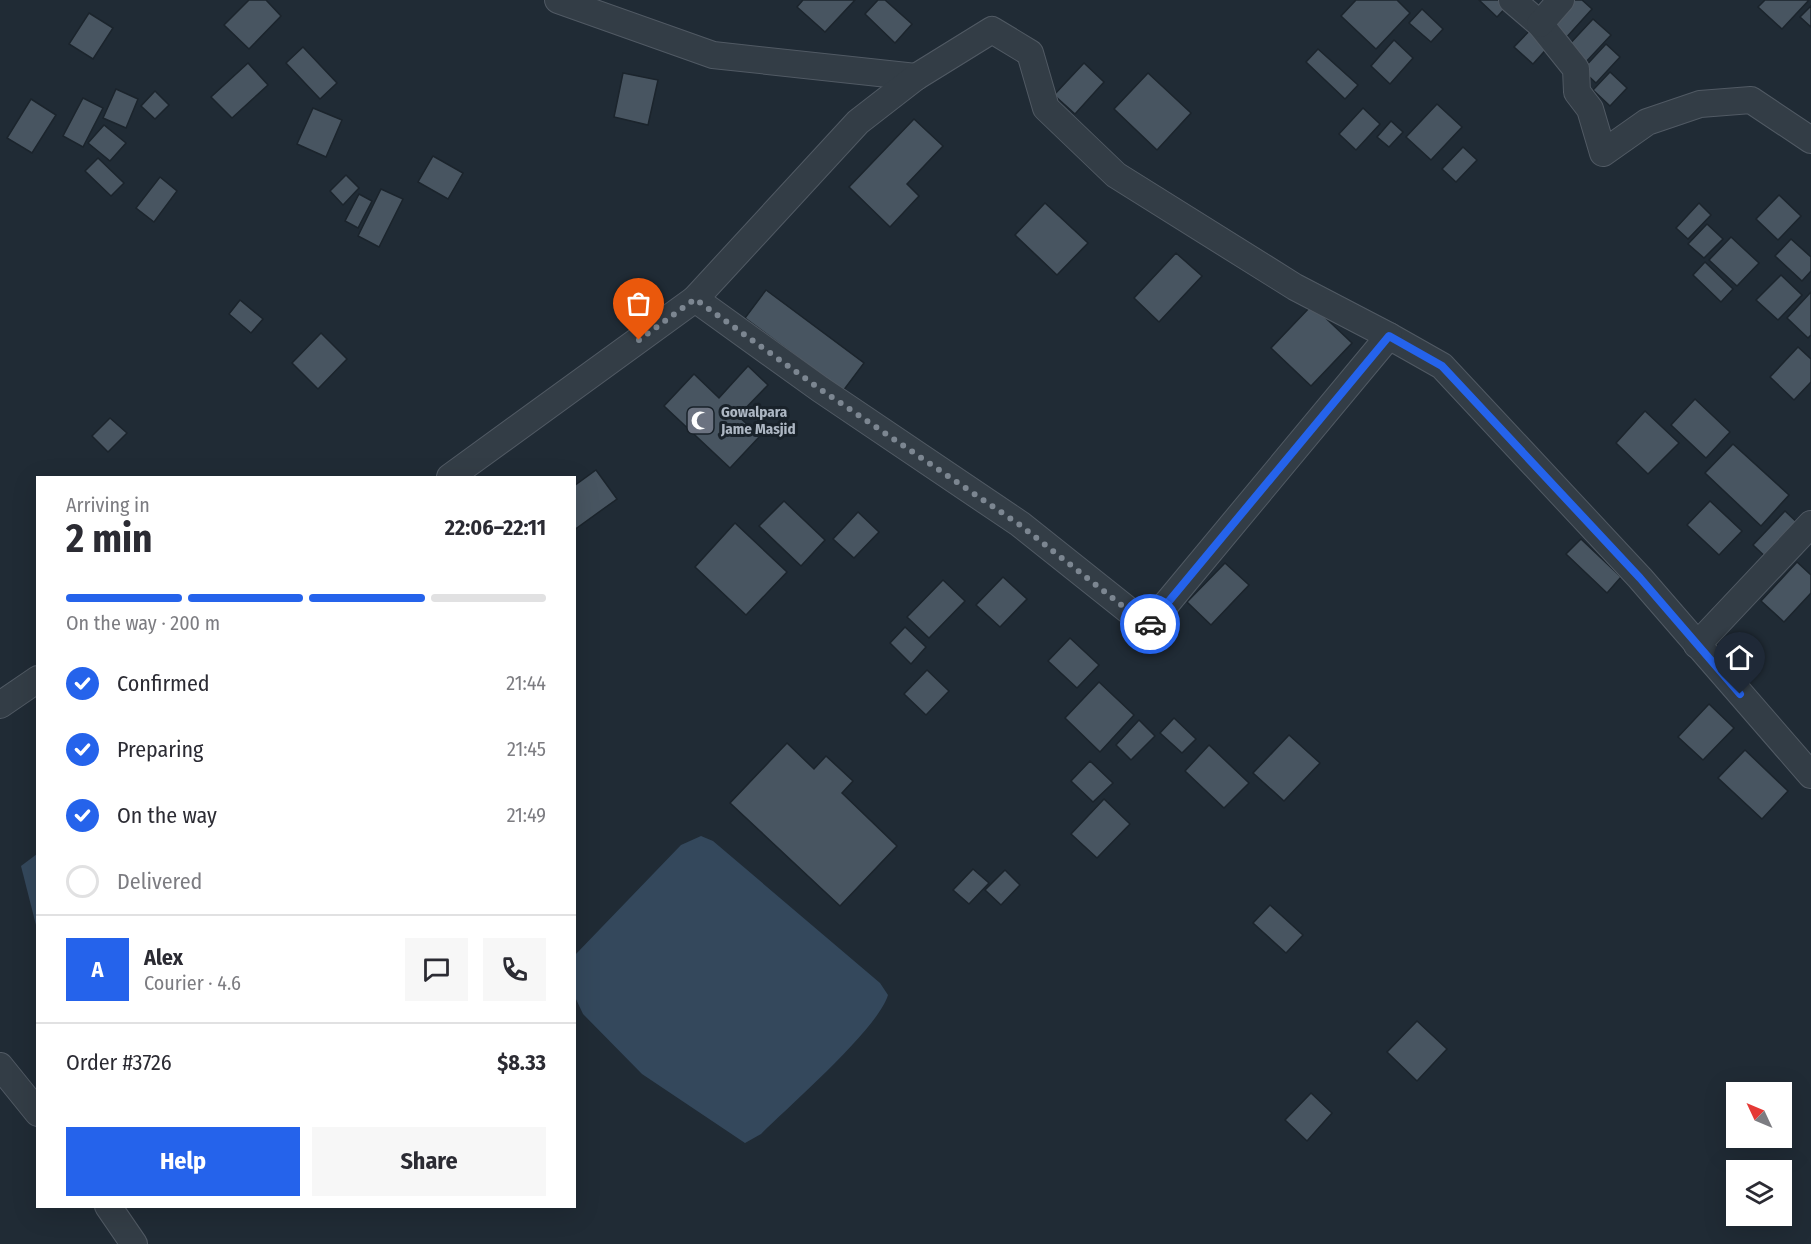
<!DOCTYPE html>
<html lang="en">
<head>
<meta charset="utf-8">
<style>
	body { margin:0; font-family:"Fira Sans Condensed",sans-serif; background:#f7f7f7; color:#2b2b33; height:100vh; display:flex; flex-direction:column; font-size:22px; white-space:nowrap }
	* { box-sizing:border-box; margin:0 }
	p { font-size:20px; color:#7c7c81 }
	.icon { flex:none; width:33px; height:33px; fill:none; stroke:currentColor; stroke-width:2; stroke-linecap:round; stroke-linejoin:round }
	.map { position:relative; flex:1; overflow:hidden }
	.side { position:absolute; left:36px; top:476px; width:540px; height:732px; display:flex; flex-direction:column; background:#fff; border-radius:0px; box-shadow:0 6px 24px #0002 }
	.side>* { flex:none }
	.needle { width:39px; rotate:314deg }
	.controls { position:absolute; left:1726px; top:1082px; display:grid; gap:12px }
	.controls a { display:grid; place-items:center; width:66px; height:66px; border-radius:0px; background:#fff; box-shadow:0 6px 24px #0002; font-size:30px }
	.pin { position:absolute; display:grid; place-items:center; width:51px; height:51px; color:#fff; margin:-62px -26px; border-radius:50% 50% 50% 0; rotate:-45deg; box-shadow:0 0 6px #0007 }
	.pin .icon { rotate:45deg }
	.courier { position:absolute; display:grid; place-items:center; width:60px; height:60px; margin:-30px; border:4px solid #2563eb; border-radius:50%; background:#fff; color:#222; box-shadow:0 2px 8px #0007 }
	.head em { font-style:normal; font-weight:700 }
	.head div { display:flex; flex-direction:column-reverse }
	.head { display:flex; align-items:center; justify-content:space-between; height:102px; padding:0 30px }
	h1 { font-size:39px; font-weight:700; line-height:45px }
	.bar { display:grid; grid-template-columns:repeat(4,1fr); gap:9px 6px; align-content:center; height:72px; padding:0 30px }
	.bar i { height:8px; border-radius:4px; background:#e1e1e2 }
	.bar .on { background:#2563eb }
	.bar p { grid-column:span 4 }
	.line { display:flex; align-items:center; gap:15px; padding:0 30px; border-top:2px solid #e1e1e2 }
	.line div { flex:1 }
	.round { display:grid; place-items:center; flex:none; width:63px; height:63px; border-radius:0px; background:#f7f7f7 }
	ol { padding:0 30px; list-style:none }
	li { display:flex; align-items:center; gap:18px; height:66px }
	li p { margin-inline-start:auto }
	li .icon { padding:6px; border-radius:50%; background:#2563eb; color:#fff; stroke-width:4 }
	li:last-child { color:#7c7c81 }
	li i { width:33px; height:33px; border:3px solid #e1e1e2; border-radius:50% }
	.primary-button { display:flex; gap:12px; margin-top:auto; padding:12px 30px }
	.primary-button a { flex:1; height:69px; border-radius:0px; background:#2563eb; color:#fff; font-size:24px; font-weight:700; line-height:69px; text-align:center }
	.primary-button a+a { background:#f7f7f7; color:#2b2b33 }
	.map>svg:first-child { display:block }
	.water { fill:#34485c }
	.building { fill:#485561; stroke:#1b242c; stroke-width:1.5 }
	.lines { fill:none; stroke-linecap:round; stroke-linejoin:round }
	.street-casing { stroke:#515a64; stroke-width:28 }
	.street { stroke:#333d46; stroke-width:26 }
	.done { stroke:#7c8691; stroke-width:6; stroke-dasharray:0 10.8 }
	.route { stroke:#2563eb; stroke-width:8 }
	.labels { text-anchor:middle; stroke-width:6; stroke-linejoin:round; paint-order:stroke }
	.poi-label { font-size:15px; font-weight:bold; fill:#adb7c3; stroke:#19222a; text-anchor:start }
</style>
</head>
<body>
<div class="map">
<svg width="1811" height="1244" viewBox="0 0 1811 1244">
	<rect width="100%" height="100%" fill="#202b35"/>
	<g class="water">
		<path d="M 701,836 L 713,841 L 880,983 L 888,995 C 878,1029 790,1105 761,1134 L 745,1143 L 642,1074 L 583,1014 L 575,997 L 575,955 L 681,845 Z"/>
		<polygon points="37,854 37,929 21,866"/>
	</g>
	<g class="building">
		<polygon points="249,0 266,0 281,16 249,49 224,25"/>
		<polygon points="803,0 855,0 825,32 797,7"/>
		<polygon points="878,0 885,0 912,24 895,43 865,14"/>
		<polygon points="1356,0 1397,0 1410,13 1376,49 1341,16"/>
		<polygon points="1479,0 1508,0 1511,2 1497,17"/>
		<polygon points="1565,0 1582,0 1592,9 1564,40 1545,22"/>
		<polygon points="1765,0 1809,0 1782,29 1758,7"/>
		<polygon points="1811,6 1811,27 1800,17"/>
		<polygon points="1422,9 1443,29 1431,42 1409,23"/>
		<polygon points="89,13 113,28 93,59 69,44"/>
		<polygon points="1593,19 1611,35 1584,64 1566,48"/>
		<polygon points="1533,27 1551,44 1533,64 1514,47"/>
		<polygon points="1394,40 1413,58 1390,84 1371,66"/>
		<polygon points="1606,44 1620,57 1596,83 1582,70"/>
		<polygon points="303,47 337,83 320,99 286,63"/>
		<polygon points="1318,49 1358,85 1345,99 1306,62"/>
		<polygon points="248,63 268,85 232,118 211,97"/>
		<polygon points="1084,63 1104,82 1075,114 1054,95"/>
		<polygon points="1610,72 1627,88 1610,106 1593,90"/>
		<polygon points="623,73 658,80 648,125 614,117"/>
		<polygon points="1148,73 1191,113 1157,150 1114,109"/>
		<polygon points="116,89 138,99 126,128 103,118"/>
		<polygon points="155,91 169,105 155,119 141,106"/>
		<polygon points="83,98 103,108 83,147 63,136"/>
		<polygon points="31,99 56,115 32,153 7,138"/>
		<polygon points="1437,104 1462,127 1431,160 1406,137"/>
		<polygon points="313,108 342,120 326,157 297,144"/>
		<polygon points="1363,108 1380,124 1356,150 1339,134"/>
		<polygon points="914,119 943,146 907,184 919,196 890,227 849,187"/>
		<polygon points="1391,121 1403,132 1389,147 1377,137"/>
		<polygon points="104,125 126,143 110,161 88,143"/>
		<polygon points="1463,147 1477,160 1456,182 1442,169"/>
		<polygon points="433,156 463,173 448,199 418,182"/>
		<polygon points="98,158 124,183 111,196 85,171"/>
		<polygon points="346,175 359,188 343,205 330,191"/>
		<polygon points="160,177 177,191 154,222 136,208"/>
		<polygon points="381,189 403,199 379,247 358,236"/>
		<polygon points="359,194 372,201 358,228 345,221"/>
		<polygon points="1779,195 1801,216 1778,240 1756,219"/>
		<polygon points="1045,203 1088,243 1057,275 1015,235"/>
		<polygon points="1699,203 1711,215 1688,239 1676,228"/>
		<polygon points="1707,224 1723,239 1704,258 1688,244"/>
		<polygon points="1731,237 1759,263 1737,286 1709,260"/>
		<polygon points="1791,239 1811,257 1811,271 1802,281 1775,256"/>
		<polygon points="1176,253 1202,276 1159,322 1134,298"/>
		<polygon points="1705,262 1733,289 1721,302 1693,275"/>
		<polygon points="1781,275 1802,295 1778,320 1756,300"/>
		<polygon points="766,290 864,363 843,391 745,318"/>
		<polygon points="1811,292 1811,335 1808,338 1787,318"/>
		<polygon points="240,300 263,319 251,333 229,314"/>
		<polygon points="1312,305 1352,343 1311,386 1271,348"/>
		<polygon points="321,333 347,359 318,389 292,363"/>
		<polygon points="1798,347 1811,359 1811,382 1794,400 1770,377"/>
		<polygon points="748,366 768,385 738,416 760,436 730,468 664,406 694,374 719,398"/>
		<polygon points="1695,399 1730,432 1706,458 1671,425"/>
		<polygon points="1645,411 1679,443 1648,474 1616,443"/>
		<polygon points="110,418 127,433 108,452 92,436"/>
		<polygon points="1733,444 1789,495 1761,526 1705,473"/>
		<polygon points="596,470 617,499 574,530 574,486"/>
		<polygon points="784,501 825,540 801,566 759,526"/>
		<polygon points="1710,501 1742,531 1719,555 1687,525"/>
		<polygon points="1785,511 1803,528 1771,562 1753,545"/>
		<polygon points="858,512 879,532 854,558 833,539"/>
		<polygon points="735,523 787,572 746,615 695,567"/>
		<polygon points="1581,539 1621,577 1607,593 1566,554"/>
		<polygon points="1797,562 1811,575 1811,593 1784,622 1761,601"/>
		<polygon points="1225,563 1249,585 1211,625 1187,602"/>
		<polygon points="1003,577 1027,599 1000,627 976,605"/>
		<polygon points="943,580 965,601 929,638 907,617"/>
		<polygon points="905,627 926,647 911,664 890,643"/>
		<polygon points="1070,638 1099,665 1077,688 1048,661"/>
		<polygon points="927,670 949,691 926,715 904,694"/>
		<polygon points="1099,682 1134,715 1100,752 1065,718"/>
		<polygon points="1709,704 1734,728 1703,760 1678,737"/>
		<polygon points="1174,718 1196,739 1182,753 1160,733"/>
		<polygon points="1139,720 1155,736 1131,760 1116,745"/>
		<polygon points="1289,735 1320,763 1284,801 1253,773"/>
		<polygon points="787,743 814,769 826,756 853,781 842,793 897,846 840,906 730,803"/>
		<polygon points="1209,745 1249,783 1224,808 1185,771"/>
		<polygon points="1745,750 1788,791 1762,819 1718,778"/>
		<polygon points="1090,761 1113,783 1093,802 1071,781"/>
		<polygon points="1104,799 1130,824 1097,858 1071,834"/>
		<polygon points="973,869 989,883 969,904 953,890"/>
		<polygon points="1005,870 1020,885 1001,905 985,890"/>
		<polygon points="1270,905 1303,935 1286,953 1253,923"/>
		<polygon points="1417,1021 1447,1049 1417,1081 1387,1052"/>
		<polygon points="1311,1093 1332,1113 1307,1141 1285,1120"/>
	</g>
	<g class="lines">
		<defs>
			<g id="street">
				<polyline points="558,0 713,55 916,77"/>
				<polyline points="1512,0 1540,24 1576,69 1577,92 1590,109 1603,153 1647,122 1700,104 1751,100 1811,140"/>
				<polyline points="1540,24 1561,0"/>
				<polyline points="695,299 820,389 1020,524 1148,626 1389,336 1442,366 1640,578 1811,775"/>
				<polyline points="450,477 695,299 858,122 916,77 992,30 1030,53 1046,108 1116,175 1295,287 1389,336"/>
				<polyline points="1697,645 1811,524"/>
				<polyline points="0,705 38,679"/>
				<polyline points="0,1066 38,1113"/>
				<polyline points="108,1206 134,1244"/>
			</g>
		</defs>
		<use href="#street" class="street-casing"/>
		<use href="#street" class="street"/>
	</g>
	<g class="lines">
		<polyline class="done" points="639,340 695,299 820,389 1020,525 1148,626 1150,624"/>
		<polyline class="route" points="1150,624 1389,336 1442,366 1640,578 1740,694"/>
	</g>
	<defs>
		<symbol id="mosque-square" viewBox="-11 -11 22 22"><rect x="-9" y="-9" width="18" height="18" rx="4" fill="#6b7280" stroke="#19222a"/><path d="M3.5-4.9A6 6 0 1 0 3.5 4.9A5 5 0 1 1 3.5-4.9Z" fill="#fff"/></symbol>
	</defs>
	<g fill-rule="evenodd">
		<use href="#mosque-square" x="684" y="404" width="33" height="33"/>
	</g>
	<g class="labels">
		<g class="poi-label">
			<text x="721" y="417">Gowalpara<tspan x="721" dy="17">Jame Masjid</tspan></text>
		</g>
	</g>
</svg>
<div class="controls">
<a><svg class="needle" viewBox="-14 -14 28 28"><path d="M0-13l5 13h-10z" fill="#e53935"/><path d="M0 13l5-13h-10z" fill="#7c7c81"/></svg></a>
<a><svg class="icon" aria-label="layers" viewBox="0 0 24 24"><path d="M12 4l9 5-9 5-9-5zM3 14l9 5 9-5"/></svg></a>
</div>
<div class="pin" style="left:639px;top:340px;background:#ea580c"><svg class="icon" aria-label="bag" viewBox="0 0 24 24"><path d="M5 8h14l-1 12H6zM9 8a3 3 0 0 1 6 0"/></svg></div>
<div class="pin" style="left:1740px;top:694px;background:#1f2937"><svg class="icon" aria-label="home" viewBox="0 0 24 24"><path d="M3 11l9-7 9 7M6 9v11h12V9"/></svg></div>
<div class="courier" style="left:1150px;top:624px"><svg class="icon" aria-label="car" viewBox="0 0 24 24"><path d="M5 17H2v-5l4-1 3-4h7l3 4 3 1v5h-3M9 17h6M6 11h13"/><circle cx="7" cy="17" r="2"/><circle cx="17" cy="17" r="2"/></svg></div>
<section class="side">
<div class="head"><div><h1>2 min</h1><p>Arriving in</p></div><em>22:06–22:11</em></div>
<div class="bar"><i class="on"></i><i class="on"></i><i class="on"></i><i></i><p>On the way · 200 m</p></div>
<ol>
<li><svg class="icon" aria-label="check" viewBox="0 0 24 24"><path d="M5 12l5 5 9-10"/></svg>Confirmed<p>21:44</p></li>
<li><svg class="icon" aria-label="check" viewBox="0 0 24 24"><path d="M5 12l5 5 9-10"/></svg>Preparing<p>21:45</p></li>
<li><svg class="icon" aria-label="check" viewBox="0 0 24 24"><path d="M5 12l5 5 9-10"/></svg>On the way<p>21:49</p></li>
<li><i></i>Delivered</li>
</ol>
<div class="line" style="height:108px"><b class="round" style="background:#2563eb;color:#fff">A</b><div><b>Alex</b><p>Courier · 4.6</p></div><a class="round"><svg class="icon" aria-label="chat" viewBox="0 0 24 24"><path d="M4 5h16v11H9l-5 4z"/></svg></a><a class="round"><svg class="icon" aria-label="phone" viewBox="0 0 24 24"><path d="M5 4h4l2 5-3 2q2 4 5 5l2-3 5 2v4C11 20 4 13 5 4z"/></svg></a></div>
<div class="line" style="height:78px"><div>Order #3726</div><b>$8.33</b></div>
<div class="primary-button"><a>Help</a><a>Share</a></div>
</section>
</div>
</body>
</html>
